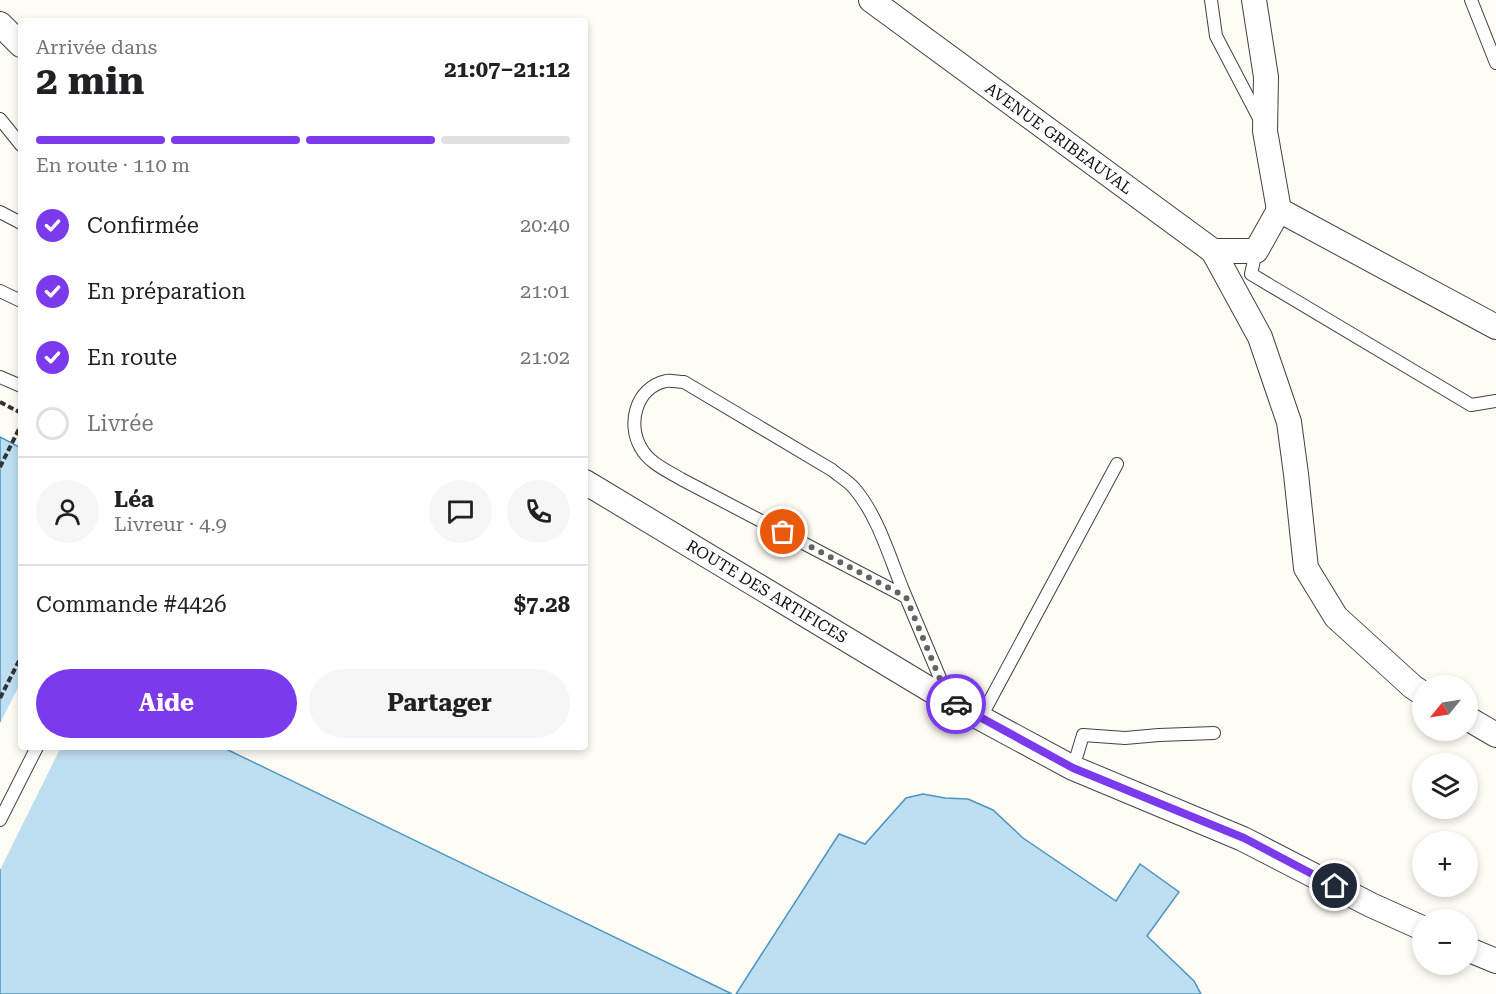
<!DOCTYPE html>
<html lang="fr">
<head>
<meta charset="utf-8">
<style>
	body { margin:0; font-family:"Roboto Serif",serif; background:#f6f6f6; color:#202124; height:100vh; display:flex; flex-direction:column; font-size:22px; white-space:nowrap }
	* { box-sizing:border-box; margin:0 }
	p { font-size:20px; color:#757577 }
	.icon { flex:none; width:33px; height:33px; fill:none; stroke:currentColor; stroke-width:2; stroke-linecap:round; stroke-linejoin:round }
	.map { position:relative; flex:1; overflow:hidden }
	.drawer { position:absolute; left:18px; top:18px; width:570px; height:732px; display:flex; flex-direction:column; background:#fff; border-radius:6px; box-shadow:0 3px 9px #0003 }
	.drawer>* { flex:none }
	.needle { width:39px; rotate:240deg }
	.tools { position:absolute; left:1412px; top:675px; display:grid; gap:12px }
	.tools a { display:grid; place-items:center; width:66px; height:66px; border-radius:50%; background:#fff; box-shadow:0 3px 9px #0003; font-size:30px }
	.pin { position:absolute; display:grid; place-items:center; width:51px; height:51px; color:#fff; margin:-26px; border:3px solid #fff; border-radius:50%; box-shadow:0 2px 6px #0007 }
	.courier { position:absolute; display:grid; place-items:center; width:60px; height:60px; margin:-30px; border:4px solid #7c3aed; border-radius:50%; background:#fff; color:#222; box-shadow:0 2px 8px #0007 }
	.headline em { font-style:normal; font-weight:700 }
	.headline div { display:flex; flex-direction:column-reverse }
	.headline { display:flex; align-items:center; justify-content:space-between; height:102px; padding:0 18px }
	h1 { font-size:39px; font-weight:700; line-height:45px }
	.bar { display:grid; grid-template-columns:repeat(4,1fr); gap:9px 6px; align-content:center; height:72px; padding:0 18px }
	.bar i { height:8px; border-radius:4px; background:#e0e0e0 }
	.bar .current { background:#7c3aed }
	.bar p { grid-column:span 4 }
	.line { display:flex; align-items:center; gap:15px; padding:0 18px; border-top:2px solid #e0e0e0 }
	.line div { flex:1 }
	.round { display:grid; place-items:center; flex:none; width:63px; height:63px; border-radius:32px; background:#f6f6f6 }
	ol { padding:0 18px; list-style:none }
	li { display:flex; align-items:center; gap:18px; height:66px }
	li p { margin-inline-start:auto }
	li .icon { padding:6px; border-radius:50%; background:#7c3aed; color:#fff; stroke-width:4 }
	li:last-child { color:#757577 }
	li i { width:33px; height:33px; border:3px solid #e0e0e0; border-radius:50% }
	.primary-button { display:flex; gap:12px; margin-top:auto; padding:12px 18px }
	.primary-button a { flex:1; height:69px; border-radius:36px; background:#7c3aed; color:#fff; font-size:24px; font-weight:700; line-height:69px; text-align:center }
	.primary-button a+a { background:#f6f6f6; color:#202124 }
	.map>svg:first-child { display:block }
	.water { fill:#bddff1; stroke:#4b96c1; stroke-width:1.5 }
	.pier { fill:#fefcf4 }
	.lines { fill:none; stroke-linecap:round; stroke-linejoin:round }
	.lane-casing { stroke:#434343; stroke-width:14 }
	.street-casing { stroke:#434343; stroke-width:26 }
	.path { stroke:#323232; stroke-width:4; stroke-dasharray:6 3; stroke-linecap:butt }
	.lane { stroke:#fff; stroke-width:12 }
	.street { stroke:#fff; stroke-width:24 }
	.done { stroke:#636360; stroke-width:6; stroke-dasharray:0 10.8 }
	.route { stroke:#7c3aed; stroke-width:8 }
	.labels { text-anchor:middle; stroke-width:6; stroke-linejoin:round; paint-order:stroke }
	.street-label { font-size:16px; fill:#101010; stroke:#fff }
</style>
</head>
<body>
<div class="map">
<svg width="1496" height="994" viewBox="0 0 1496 994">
	<rect width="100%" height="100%" fill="#fefcf4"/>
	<g class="water">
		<polygon points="0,437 19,447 21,444 21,694 0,734"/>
		<polygon points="59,747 222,747 732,994 0,994 0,860"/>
		<polygon points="923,794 945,798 968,799 993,810 1023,838 1116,901 1140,864 1179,892 1147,936 1194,981 1201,994 736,994 839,834 865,844 906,798"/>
	</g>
	<g class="pier">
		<polygon points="21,682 21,700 3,735 0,737 0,723"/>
		<polygon points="56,747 61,747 0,870 0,853"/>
	</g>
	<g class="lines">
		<defs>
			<g id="lane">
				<polyline points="1211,0 1216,36 1261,122"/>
				<polyline points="1471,0 1496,63"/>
				<polyline points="0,119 21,145"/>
				<polyline points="0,212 21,223"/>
				<polyline points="1256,251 1251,274 1471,405 1496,401"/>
				<polyline points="0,291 21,301"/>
				<polyline points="0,377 21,386"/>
				<path d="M 906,597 L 681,479 C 668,471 649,463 641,448 C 627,425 635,388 666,381 C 671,380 678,382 684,382 L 832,470 C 839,476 848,481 854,488 C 878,516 889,556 903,590 C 918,625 933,661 948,697"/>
				<polyline points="981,717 1117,464"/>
				<polyline points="1073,768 1083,735 1125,738 1159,735 1214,733"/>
				<polyline points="0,820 37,747"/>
			</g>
			<g id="street">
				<polyline points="871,0 1213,251 1256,251 1279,210 1496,327"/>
				<polyline points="1254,0 1266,77 1265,131 1279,210"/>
				<polyline points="0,24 21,45"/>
				<polyline points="1213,251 1260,337 1289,422 1296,474 1306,568 1336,617 1413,687 1422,693"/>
				<polyline points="585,482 949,701 1073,768 1243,839 1371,905 1422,928"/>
				<polyline points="1467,718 1496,735"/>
				<polyline points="1467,949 1496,961"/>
			</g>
		</defs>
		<use href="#lane" class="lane-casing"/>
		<use href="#street" class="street-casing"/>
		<g class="path">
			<polyline points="0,402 21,413"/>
			<polyline points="0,467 21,425"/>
			<polyline points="0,698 21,657"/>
		</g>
		<use href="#lane" class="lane"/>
		<use href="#street" class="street"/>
	</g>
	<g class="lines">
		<polyline class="done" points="783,532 906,597 949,701 956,704"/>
		<polyline class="route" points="956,704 1073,768 1244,838 1335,886"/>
	</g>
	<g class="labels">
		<g class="street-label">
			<text transform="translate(1059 138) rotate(36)" y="6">AVENUE GRIBEAUVAL</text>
			<text transform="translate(767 591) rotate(31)" y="6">ROUTE DES ARTIFICES</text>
		</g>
	</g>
</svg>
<div class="tools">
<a><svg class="needle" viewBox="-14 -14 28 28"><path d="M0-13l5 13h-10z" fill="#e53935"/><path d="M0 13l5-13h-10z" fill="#757577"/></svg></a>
<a><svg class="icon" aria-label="layers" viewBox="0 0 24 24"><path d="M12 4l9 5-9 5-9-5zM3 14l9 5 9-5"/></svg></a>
<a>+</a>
<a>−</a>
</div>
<div class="pin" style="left:783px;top:532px;background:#ea580c"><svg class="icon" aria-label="bag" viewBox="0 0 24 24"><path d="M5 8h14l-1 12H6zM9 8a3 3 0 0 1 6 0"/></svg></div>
<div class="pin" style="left:1335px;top:886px;background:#1f2937"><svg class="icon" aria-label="home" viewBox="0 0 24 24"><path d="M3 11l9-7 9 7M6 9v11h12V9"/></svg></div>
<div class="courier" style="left:956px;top:704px"><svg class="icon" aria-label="car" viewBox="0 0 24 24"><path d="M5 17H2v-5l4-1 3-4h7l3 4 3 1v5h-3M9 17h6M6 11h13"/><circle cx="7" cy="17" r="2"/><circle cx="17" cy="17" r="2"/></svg></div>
<section class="drawer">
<div class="headline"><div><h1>2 min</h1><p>Arrivée dans</p></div><em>21:07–21:12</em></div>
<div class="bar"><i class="current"></i><i class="current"></i><i class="current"></i><i></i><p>En route · 110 m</p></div>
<ol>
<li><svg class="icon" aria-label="check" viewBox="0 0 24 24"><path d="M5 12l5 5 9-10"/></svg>Confirmée<p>20:40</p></li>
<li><svg class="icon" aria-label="check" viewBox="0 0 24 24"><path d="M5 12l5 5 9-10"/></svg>En préparation<p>21:01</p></li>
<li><svg class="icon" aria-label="check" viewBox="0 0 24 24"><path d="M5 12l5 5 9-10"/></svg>En route<p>21:02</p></li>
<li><i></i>Livrée</li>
</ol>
<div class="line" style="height:108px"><a class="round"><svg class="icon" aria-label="person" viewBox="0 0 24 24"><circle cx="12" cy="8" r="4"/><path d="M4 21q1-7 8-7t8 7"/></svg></a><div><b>Léa</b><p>Livreur · 4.9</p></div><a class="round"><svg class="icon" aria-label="chat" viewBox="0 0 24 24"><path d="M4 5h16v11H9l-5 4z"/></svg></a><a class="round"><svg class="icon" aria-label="phone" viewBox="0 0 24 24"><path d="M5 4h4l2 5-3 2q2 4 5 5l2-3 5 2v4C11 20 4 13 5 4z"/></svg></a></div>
<div class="line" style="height:78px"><div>Commande #4426</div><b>$7.28</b></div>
<div class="primary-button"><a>Aide</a><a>Partager</a></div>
</section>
</div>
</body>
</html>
